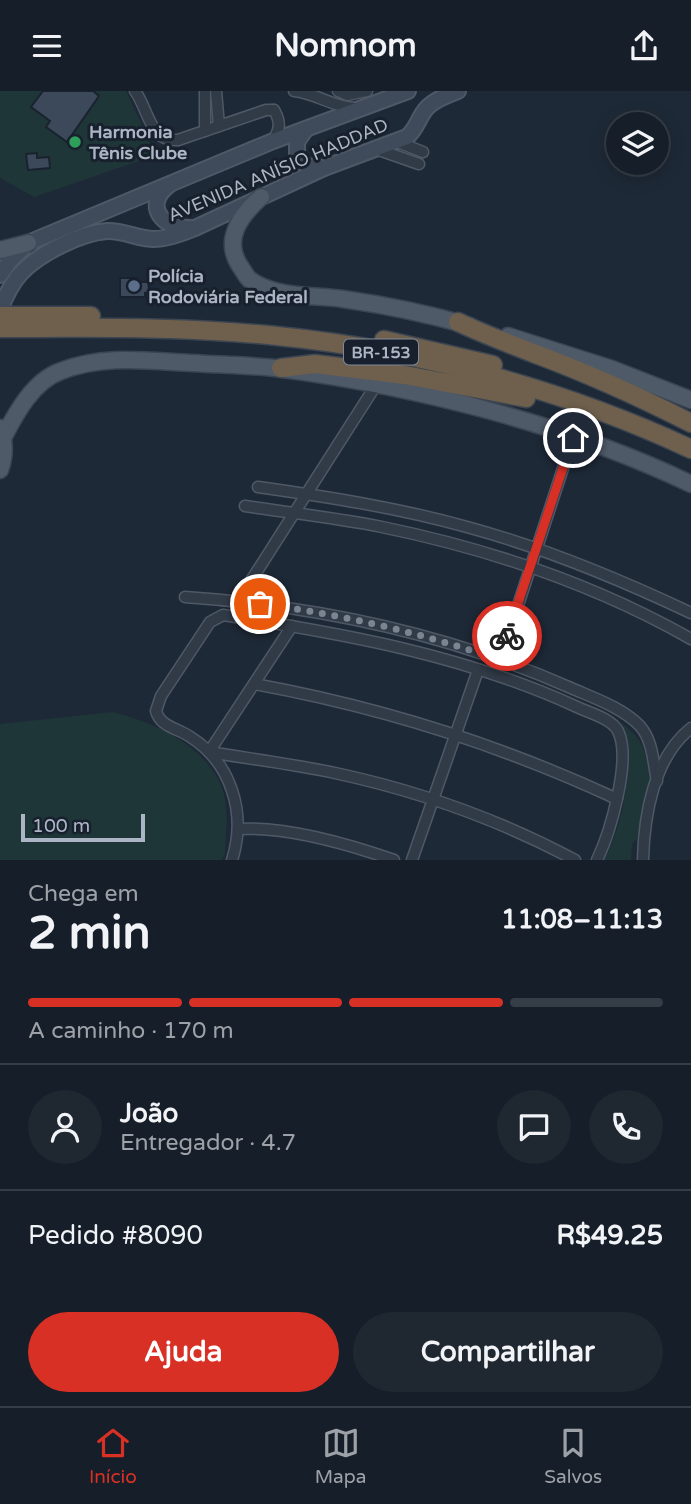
<!DOCTYPE html>
<html lang="pt">
<head>
<meta charset="utf-8">
<style>
	body { margin:0; font-family:"Varela Round",sans-serif; background:#1f2731; color:#f1f3f6; height:100vh; display:flex; flex-direction:column; font-size:26px; white-space:nowrap }
	* { box-sizing:border-box; margin:0 }
	p { font-size:23px; color:#9ea2a8 }
	.icon { flex:none; width:38px; height:38px; fill:none; stroke:currentColor; stroke-width:2; stroke-linecap:round; stroke-linejoin:round }
	.map { position:relative; height:769px; overflow:hidden }
	.panel { display:flex; flex-direction:column; background:#161f29; flex:1 }
	.panel>* { flex:none }
	.tools { position:absolute; left:606px; top:21px; display:grid; gap:14px }
	.tools a { display:grid; place-items:center; width:63px; height:63px; border-radius:50%; background:#161f29; box-shadow:0 4px 18px #0003,0 0 0 2px #353d46; font-size:35px }
	.scale { position:absolute; left:21px; bottom:18px; width:124px; box-sizing:border-box; padding-left:7px; border:4px solid #abb5c5; border-top:0; font-size:19px; line-height:24px; white-space:nowrap; color:#abb5c5; -webkit-text-stroke:5px #17202c; paint-order:stroke }
	.pin { position:absolute; display:grid; place-items:center; width:60px; height:60px; color:#fff; margin:-30px; border:4px solid #fff; border-radius:50%; box-shadow:0 2px 7px #0007 }
	.courier { position:absolute; display:grid; place-items:center; width:70px; height:70px; margin:-35px; border:5px solid #d93025; border-radius:50%; background:#fff; color:#222; box-shadow:0 2px 9px #0007 }
	.overview em { font-style:normal; font-weight:800 }
	.overview div { display:flex; flex-direction:column-reverse }
	.overview { display:flex; align-items:center; justify-content:space-between; height:119px; padding:0 28px }
	h1 { font-size:46px; font-weight:800; line-height:52px }
	.bar { display:grid; grid-template-columns:repeat(4,1fr); gap:10px 7px; align-content:center; height:84px; padding:0 28px }
	.bar i { height:9px; border-radius:5px; background:#353d46 }
	.bar .current { background:#d93025 }
	.bar p { grid-column:span 4 }
	.line { display:flex; align-items:center; gap:18px; padding:0 28px; border-top:2px solid #353d46 }
	.line div { flex:1 }
	.round { display:grid; place-items:center; flex:none; width:74px; height:74px; border-radius:37px; background:#1f2731 }
	.button { display:flex; gap:14px; margin-top:auto; padding:14px 28px }
	.button a { flex:1; height:80px; border-radius:42px; background:#d93025; color:#fff; font-size:28px; font-weight:800; line-height:80px; text-align:center }
	.button a+a { background:#1f2731; color:#f1f3f6 }
	header { display:flex; justify-content:space-between; align-items:center; height:91px; padding:0 28px; background:#161f29; font-size:32px; font-weight:800 }
	.tabs { display:flex; justify-content:space-around; align-items:center; height:98px; border-top:2px solid #353d46; background:#161f29; font-size:19px; color:#9ea2a8 }
	.tabs a { display:grid; justify-items:center; gap:4px }
	.tabs .current { color:#d93025 }
	.map>svg:first-child { display:block }
	.green { fill:#1f3638 }
	.building { fill:#3b495a; stroke:#19222e; stroke-width:2 }
	.lines { fill:none; stroke-linecap:round; stroke-linejoin:round }
	.street-casing { stroke:#4f5866; stroke-width:13 }
	.secondary-casing { stroke:#4f5866; stroke-width:18 }
	.primary-casing { stroke:#3b4451; stroke-width:19 }
	.highway-casing { stroke:#3c4552; stroke-width:21 }
	.street { stroke:#313b47; stroke-width:10 }
	.secondary { stroke:#3f4a5b; stroke-width:14 }
	.primary { stroke:#4f5a68; stroke-width:16 }
	.highway { stroke:#6e604d; stroke-width:18 }
	.done { stroke:#7a8493; stroke-width:7; stroke-dasharray:0 12.6 }
	.route { stroke:#d93025; stroke-width:9 }
	.leisure-dot { fill:#2e9e5b; stroke:#17202c; stroke-width:2.5 }
	.service-dot { fill:#5c6f8a; stroke:#17202c; stroke-width:2.5 }
	.labels { text-anchor:middle; stroke-width:6; stroke-linejoin:round; paint-order:stroke }
	.shield { fill:#17202c; stroke:#7f8897; stroke-width:2 }
	.shield-label { font-size:16px; font-weight:bold; fill:#abb5c5 }
	.poi-label { font-size:18px; font-weight:bold; fill:#abb5c5; stroke:#17202c; text-anchor:start }
	.street-label { font-size:18px; fill:#abb5c5; stroke:#17202c }
</style>
</head>
<body>
<header><svg class="icon" aria-label="menu" viewBox="0 0 24 24"><path d="M4 6h16M4 12h16M4 18h16"/></svg>Nomnom<svg class="icon" aria-label="share" viewBox="0 0 24 24"><path d="M12 15V3M7 8l5-5 5 5M5 13v7h14v-7"/></svg></header>
<div class="map">
<svg width="691" height="769" viewBox="0 0 691 769">
	<rect width="100%" height="100%" fill="#1e2937"/>
	<g class="green">
		<polygon points="0,0 126,0 156,64 34,106 0,87"/>
		<path d="M 113,621 C 152,631 201,652 220,692 C 230,713 226,740 225,762 L 222,769 L 0,769 L 0,633 Z"/>
		<path d="M 622,632 L 636,645 L 643,656 L 651,684 L 640,744 L 632,753 L 631,769 L 604,769 C 625,728 634,677 622,632 Z"/>
	</g>
	<g class="building">
		<polygon points="43,0 93,0 99,5 67,51 46,36 50,30 31,16"/>
		<polygon points="37,62 37,67 49,66 50,77 28,79 26,63"/>
		<polygon points="120,187 137,187 137,191 148,191 150,203 145,202 145,206 120,206"/>
	</g>
	<g class="lines">
		<defs>
			<g id="street">
				<path d="M 135,0 C 149,19 149,51 178,49 L 266,19 L 274,19"/>
				<polyline points="205,0 205,40"/>
				<polyline points="216,0 219,35"/>
				<path d="M 294,0 C 316,2 332,16 355,17"/>
				<polyline points="338,0 347,4 367,0"/>
				<path d="M 273,50 C 280,38 281,31 274,19"/>
				<polyline points="395,50 423,61"/>
				<polyline points="376,58 419,73"/>
				<path d="M 258,396 C 329,406 399,417 467,436 C 545,457 619,488 691,522"/>
				<path d="M 245,415 C 291,422 337,427 382,436 C 489,458 596,494 691,548"/>
				<path d="M 185,506 C 318,515 449,543 571,597 C 594,607 623,617 640,635 C 653,650 653,671 657,690"/>
				<polyline points="238,510 376,294"/>
				<path d="M 292,535 L 209,661 C 251,668 293,673 335,682 C 419,700 500,729 575,769"/>
				<polyline points="500,569 573,347"/>
				<path d="M 254,593 C 380,616 501,654 617,708"/>
				<path d="M 238,738 C 287,735 348,753 394,769"/>
				<path d="M 232,769 C 247,722 231,671 189,645 C 176,637 160,635 156,620 L 161,605 L 210,531 L 223,524 C 345,543 464,564 577,616 C 590,622 612,628 618,640 C 632,668 610,742 597,769"/>
				<polyline points="412,769 478,579"/>
				<path d="M 643,769 C 644,724 654,666 691,637"/>
			</g>
			<g id="secondary">
				<polyline points="306,38 297,51 297,65 307,75 324,77"/>
				<path d="M 169,94 C 143,114 162,138 190,137"/>
				<polyline points="0,184 9,171 28,152 273,50 408,0"/>
				<path d="M 0,219 C 5,206 12,192 21,182 C 39,163 80,142 107,140 C 123,139 138,148 154,148 C 168,148 183,142 195,137 L 324,77 L 407,46 C 416,38 417,31 423,22 C 430,10 446,5 458,0"/>
			</g>
			<g id="primary">
				<path d="M 261,106 C 241,124 222,148 240,175 C 243,179 246,185 249,188 C 273,207 315,204 343,208 C 385,214 429,223 470,235"/>
				<polyline points="0,159 28,152"/>
				<polyline points="508,245 612,278 691,309"/>
				<path d="M 3,347 C 16,322 33,290 61,280 C 103,263 149,270 192,272 C 222,274 253,274 283,278 C 418,296 568,334 691,393"/>
				<path d="M 0,379 C 5,365 5,351 0,337"/>
			</g>
			<g id="highway">
				<polyline points="0,225 91,225"/>
				<path d="M 458,231 C 483,243 508,252 533,262 C 587,282 640,306 691,332"/>
				<path d="M 0,237 C 92,237 185,235 277,245 C 419,259 562,298 691,358"/>
				<polyline points="384,249 493,274"/>
				<polyline points="281,277 315,273 405,284 526,307"/>
			</g>
		</defs>
		<use href="#street" class="street-casing"/>
		<use href="#secondary" class="secondary-casing"/>
		<use href="#primary" class="primary-casing"/>
		<use href="#highway" class="highway-casing"/>
		<use href="#street" class="street"/>
		<use href="#secondary" class="secondary"/>
		<use href="#primary" class="primary"/>
		<use href="#highway" class="highway"/>
	</g>
	<g class="lines">
		<path class="done" d="M 260,513 C 342,523 421,542 500,569 L 507,545"/>
		<polyline class="route" points="507,545 573,347"/>
	</g>
	<circle class="leisure-dot" cx="75" cy="51" r="7"/>
	<circle class="service-dot" cx="134" cy="195" r="7"/>
	<g class="labels">
		<rect class="shield" x="344" y="248.5" width="74" height="25" rx="5"/>
		<g class="shield-label">
			<text x="381" y="267">BR-153</text>
		</g>
		<g class="poi-label">
			<text x="89" y="47">Harmonia<tspan x="89" dy="21">Tênis Clube</tspan></text>
			<text x="148" y="191">Polícia<tspan x="148" dy="21">Rodoviária Federal</tspan></text>
		</g>
		<g class="street-label">
			<text transform="translate(278 79) rotate(-23)" y="6">AVENIDA ANÍSIO HADDAD</text>
		</g>
	</g>
</svg>
<div class="tools">
<a><svg class="icon" aria-label="layers" viewBox="0 0 24 24"><path d="M12 4l9 5-9 5-9-5zM3 14l9 5 9-5"/></svg></a>
</div>
<div class="scale">100 m</div>
<div class="pin" style="left:260px;top:513px;background:#ea580c"><svg class="icon" aria-label="bag" viewBox="0 0 24 24"><path d="M5 8h14l-1 12H6zM9 8a3 3 0 0 1 6 0"/></svg></div>
<div class="pin" style="left:573px;top:347px;background:#1f2937"><svg class="icon" aria-label="home" viewBox="0 0 24 24"><path d="M3 11l9-7 9 7M6 9v11h12V9"/></svg></div>
<div class="courier" style="left:507px;top:545px"><svg class="icon" aria-label="bike" viewBox="0 0 24 24"><circle cx="6" cy="16" r="4"/><circle cx="18" cy="16" r="4"/><path d="M6 16l4-8h5l3 8M10 8l3 8H6M13 5h3"/></svg></div>
</div>
<section class="panel">
<div class="overview"><div><h1>2 min</h1><p>Chega em</p></div><em>11:08–11:13</em></div>
<div class="bar"><i class="current"></i><i class="current"></i><i class="current"></i><i></i><p>A caminho · 170 m</p></div>
<div class="line" style="height:126px"><a class="round"><svg class="icon" aria-label="person" viewBox="0 0 24 24"><circle cx="12" cy="8" r="4"/><path d="M4 21q1-7 8-7t8 7"/></svg></a><div><b>João</b><p>Entregador · 4.7</p></div><a class="round"><svg class="icon" aria-label="chat" viewBox="0 0 24 24"><path d="M4 5h16v11H9l-5 4z"/></svg></a><a class="round"><svg class="icon" aria-label="phone" viewBox="0 0 24 24"><path d="M5 4h4l2 5-3 2q2 4 5 5l2-3 5 2v4C11 20 4 13 5 4z"/></svg></a></div>
<div class="line" style="height:91px"><div>Pedido #8090</div><b>R$49.25</b></div>
<div class="button"><a>Ajuda</a><a>Compartilhar</a></div>
</section>
<nav class="tabs">
<a class="current"><svg class="icon" aria-label="home" viewBox="0 0 24 24"><path d="M3 11l9-7 9 7M6 9v11h12V9"/></svg>Início</a>
<a><svg class="icon" aria-label="map" viewBox="0 0 24 24"><path d="M3 6l6-2 6 2 6-2v14l-6 2-6-2-6 2zM9 4v14M15 6v14"/></svg>Mapa</a>
<a><svg class="icon" aria-label="saved" viewBox="0 0 24 24"><path d="M7 4h10v16l-5-4-5 4z"/></svg>Salvos</a>
</nav>
</body>
</html>
